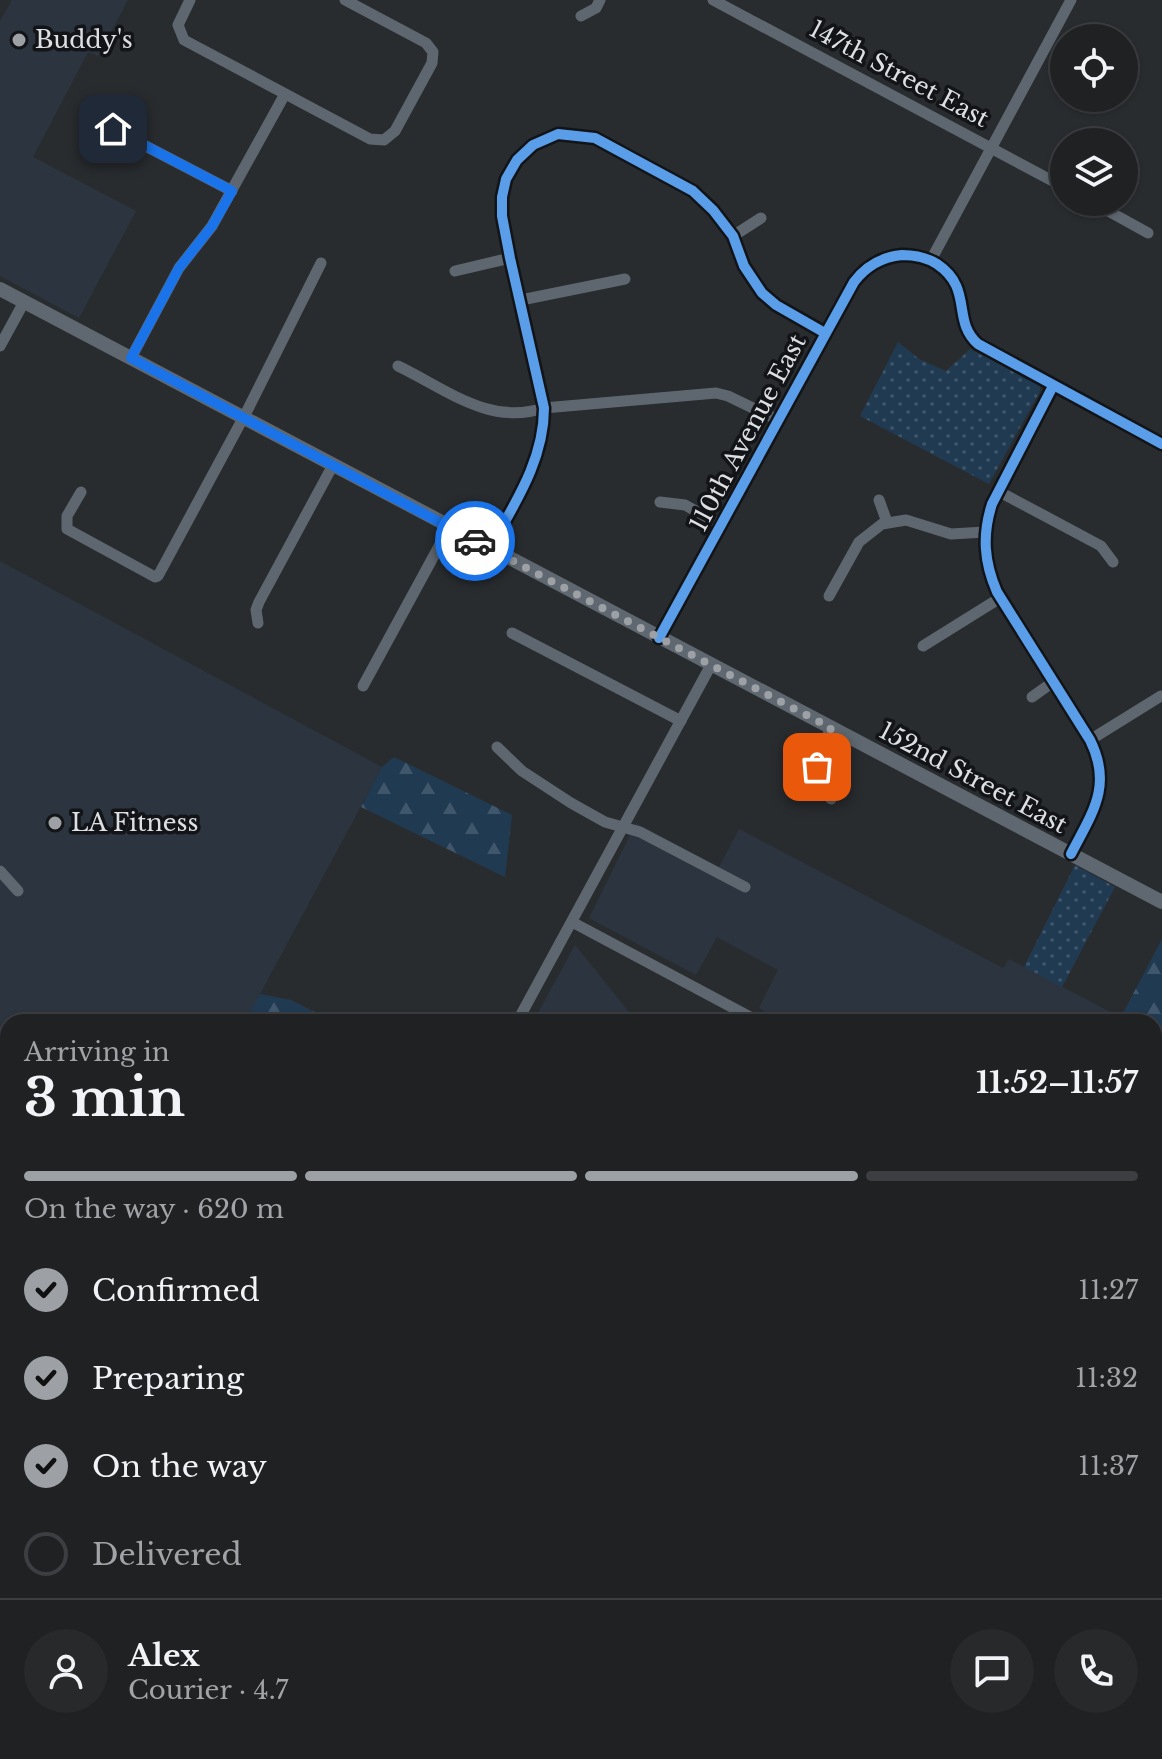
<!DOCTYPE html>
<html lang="en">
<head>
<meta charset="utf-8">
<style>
	body { margin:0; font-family:"Libre Baskerville",serif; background:#27292b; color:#f1f3f6; height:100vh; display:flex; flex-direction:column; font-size:30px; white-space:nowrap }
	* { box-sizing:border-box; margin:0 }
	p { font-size:26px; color:#a1a3a6 }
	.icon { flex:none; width:44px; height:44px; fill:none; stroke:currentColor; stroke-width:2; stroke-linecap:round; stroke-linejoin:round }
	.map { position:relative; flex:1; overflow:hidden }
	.details { position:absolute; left:0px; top:1014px; width:1162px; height:746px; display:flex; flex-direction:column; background:#1f2123; border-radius:24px 24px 0 0; box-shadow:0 2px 6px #0004,0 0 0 2px #3c3e41 }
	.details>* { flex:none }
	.fabs { position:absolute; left:1050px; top:24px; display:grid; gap:16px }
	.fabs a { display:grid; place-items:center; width:88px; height:88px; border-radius:50%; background:#1f2123; box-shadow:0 2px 6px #0004,0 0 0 2px #3c3e41; font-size:40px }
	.pin { position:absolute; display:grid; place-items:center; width:68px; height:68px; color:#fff; margin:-34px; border-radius:16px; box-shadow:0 4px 12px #0006 }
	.courier { position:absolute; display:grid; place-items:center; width:80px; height:80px; margin:-40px; border:6px solid #1a73e8; border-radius:50%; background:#fff; color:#222; box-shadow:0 2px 10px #0007 }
	.overview em { font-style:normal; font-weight:700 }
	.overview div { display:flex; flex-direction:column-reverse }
	.overview { display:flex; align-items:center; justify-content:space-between; height:136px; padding:0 24px }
	h1 { font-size:52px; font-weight:700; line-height:60px }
	.bar { display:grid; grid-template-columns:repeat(4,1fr); gap:12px 8px; align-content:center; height:96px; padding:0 24px }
	.bar i { height:10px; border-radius:6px; background:#3c3e41 }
	.bar .active { background:#9da1a5 }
	.bar p { grid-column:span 4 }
	.line { display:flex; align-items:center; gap:20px; padding:0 24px; border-top:2px solid #3c3e41 }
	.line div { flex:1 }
	.round { display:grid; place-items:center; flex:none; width:84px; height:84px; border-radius:42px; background:#27292b }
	ol { padding:0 24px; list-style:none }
	li { display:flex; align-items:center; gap:24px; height:88px }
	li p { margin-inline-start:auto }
	li .icon { padding:8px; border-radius:50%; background:#9da1a5; color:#111; stroke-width:4 }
	li:last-child { color:#a1a3a6 }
	li i { width:44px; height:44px; border:4px solid #3c3e41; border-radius:50% }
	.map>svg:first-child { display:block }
	.built { fill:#2c353f }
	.grass { fill:url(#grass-dots) }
	.forest { fill:url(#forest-firs) }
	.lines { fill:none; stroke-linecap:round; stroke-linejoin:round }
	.minor { stroke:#5e6770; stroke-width:11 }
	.major { stroke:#5f6870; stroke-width:14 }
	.cycleway-casing { stroke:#121417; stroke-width:15 }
	.cycleway { stroke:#5a9eea; stroke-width:10 }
	.done { stroke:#9da1a5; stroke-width:8; stroke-dasharray:0 14.4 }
	.route { stroke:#1a73e8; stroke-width:10 }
	.poi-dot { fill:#9da1a5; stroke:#121417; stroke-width:3 }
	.labels { text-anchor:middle; stroke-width:7; stroke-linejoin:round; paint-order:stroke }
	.poi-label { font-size:24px; fill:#dce0e4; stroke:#121417; text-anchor:start }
	.street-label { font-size:24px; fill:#dce0e4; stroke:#121417 }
</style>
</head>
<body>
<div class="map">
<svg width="1162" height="1759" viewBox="0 0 1162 1759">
	<defs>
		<pattern id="grass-dots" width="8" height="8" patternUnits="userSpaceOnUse" patternTransform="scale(2)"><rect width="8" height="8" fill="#203a52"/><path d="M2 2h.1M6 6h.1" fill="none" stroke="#40566b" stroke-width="1.8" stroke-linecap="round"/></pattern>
		<pattern id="forest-firs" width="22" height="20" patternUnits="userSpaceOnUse" patternTransform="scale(2)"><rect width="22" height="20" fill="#203a52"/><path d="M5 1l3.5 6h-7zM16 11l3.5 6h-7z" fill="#40566b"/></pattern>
	</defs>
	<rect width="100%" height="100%" fill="#292c2f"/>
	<g class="built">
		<polygon points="12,0 128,0 98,56 88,52 33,157 136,211 79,318 0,276 0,21"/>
		<polygon points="0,561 382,767 245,1022 8,1022 8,1081 0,1076"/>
		<polygon points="636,823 719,867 739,829 1003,968 1009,959 1130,1022 779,1022 759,1008 778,970 717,937 696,975 589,918"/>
		<polygon points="575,945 637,1022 533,1022"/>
		<polygon points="1154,1035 1162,1040 1162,1354 1154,1365"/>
		<polygon points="0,1364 6,1367 8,1365 8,1503 0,1518"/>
		<polygon points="239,1752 512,1752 509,1759 252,1759"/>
		<polygon points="567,1752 660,1752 656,1759 564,1759"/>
	</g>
	<g class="grass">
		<polygon points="898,342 919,359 946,371 970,349 1040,386 1040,391 989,484 860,416"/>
		<polygon points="1075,865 1115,887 1062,987 1024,967"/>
		<polygon points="8,1650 8,1750 0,1759 0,1664"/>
	</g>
	<g class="forest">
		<polygon points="394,757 512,815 505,877 361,807 382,767"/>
		<polygon points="1162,939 1162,1040 1154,1035 1154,1022 1130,1022 1121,1017"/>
		<polygon points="260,994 291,1000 334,1022 245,1022"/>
		<polygon points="1162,1469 1162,1759 1092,1759 1099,1752 1154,1752 1154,1476"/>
		<polygon points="8,1750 8,1752 110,1752 106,1759 0,1759"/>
		<polygon points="660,1752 726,1752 733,1755 735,1752 787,1752 786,1759 656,1759"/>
	</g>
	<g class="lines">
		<g class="minor">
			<polyline points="190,0 178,25 184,40 370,139 384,140 395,131 432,63 433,52 426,43 345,0"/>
			<polyline points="713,0 1064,187"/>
			<polyline points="581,16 596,8 600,0"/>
			<polyline points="113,129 232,191"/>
			<polyline points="1092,202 1148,233"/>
			<polyline points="733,236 761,218"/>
			<polyline points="931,260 1071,0"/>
			<polyline points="455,271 510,258"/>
			<polyline points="521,300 625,279"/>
			<polyline points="0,346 24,302"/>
			<polyline points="131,358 179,268 212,226 285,94"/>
			<path d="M 398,366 C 446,389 489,426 544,408 L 716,393 L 728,396 L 778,420"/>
			<path d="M 1053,386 L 992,504 C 982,535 984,562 997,592 L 1090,740 C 1113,786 1092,813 1071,854"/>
			<polyline points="998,491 1101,546 1113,562"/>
			<polyline points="81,492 67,516 67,529 155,577 158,576 248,409 321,263"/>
			<polyline points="879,500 887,522"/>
			<polyline points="660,502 685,505 721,525"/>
			<path d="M 490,548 C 515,503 544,460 544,408 L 510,258 L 502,216 L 502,197 L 506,179 L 517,160 L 533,145 L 558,134 L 595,138 L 693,191 L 713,210 L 733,236 L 744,266 L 762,293 L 776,305 L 825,333"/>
			<polyline points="829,596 859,542 882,524 906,520 951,534 985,532"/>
			<polyline points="258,623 256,610 259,602 333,465"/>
			<polyline points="512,633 681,721"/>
			<path d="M 659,638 L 854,282 C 866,266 882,257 902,255 C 915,255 926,257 937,264 C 974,289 951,320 978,344 L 1162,444"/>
			<polyline points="923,646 1000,598"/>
			<polyline points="363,686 449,528"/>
			<polyline points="1032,697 1053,682"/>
			<polyline points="1090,740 1161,696"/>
			<polyline points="497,747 522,771 571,803 605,822 640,832 745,887"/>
			<path d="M 831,799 C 812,769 816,760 831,728"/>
			<polyline points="0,871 18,891"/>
			<polyline points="572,922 754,1019"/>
			<polyline points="517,1022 711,665"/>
			<polyline points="0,1092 8,1097"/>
			<polyline points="116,1759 120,1752"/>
		</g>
		<polyline class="major" points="0,289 1162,902"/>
		<defs>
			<g id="cycleway">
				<path d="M 1053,386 L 992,504 C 982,535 984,562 997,592 L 1090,740 C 1113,786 1092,813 1071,854"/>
				<path d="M 490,548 C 515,503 544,460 544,408 L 510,258 L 502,216 L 502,197 L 506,179 L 517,160 L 533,145 L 558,134 L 595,138 L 693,191 L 713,210 L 733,236 L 744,266 L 762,293 L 776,305 L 825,333"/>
				<path d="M 659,638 L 854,282 C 866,266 882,257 902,255 C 915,255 926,257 937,264 C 974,289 951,320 978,344 L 1162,444"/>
			</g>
		</defs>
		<use href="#cycleway" class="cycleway-casing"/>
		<use href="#cycleway" class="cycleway"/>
	</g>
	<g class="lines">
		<polyline class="done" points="475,541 831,728 820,752 817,767"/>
		<polyline class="route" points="113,129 232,191 212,226 179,268 131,358 475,541"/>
	</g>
	<g class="poi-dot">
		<circle cx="19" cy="40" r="8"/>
		<circle cx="55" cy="823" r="8"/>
	</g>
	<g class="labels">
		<g class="poi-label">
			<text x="35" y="48">Buddy's</text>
			<text x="71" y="831">LA Fitness</text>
		</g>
		<g class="street-label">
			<text transform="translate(899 74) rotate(28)" y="8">147th Street East</text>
			<text transform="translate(748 433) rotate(-62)" y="8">110th Avenue East</text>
			<text transform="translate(973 778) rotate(28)" y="8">152nd Street East</text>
		</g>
	</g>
</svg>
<div class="fabs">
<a><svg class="icon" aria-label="locate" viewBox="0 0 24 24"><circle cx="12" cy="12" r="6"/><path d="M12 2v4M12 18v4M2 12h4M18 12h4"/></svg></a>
<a><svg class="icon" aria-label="layers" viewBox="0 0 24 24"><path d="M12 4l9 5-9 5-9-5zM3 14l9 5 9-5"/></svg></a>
</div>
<div class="pin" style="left:817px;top:767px;background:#ea580c"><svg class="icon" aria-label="bag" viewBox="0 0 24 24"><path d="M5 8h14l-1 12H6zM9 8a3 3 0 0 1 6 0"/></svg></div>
<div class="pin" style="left:113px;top:129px;background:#1f2937"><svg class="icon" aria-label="home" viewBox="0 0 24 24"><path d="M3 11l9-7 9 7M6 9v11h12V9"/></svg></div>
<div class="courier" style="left:475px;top:541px"><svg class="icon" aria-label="car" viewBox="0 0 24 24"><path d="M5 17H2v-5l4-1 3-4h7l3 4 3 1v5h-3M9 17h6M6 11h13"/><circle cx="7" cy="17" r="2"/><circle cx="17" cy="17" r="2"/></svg></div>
<section class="details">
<div class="overview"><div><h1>3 min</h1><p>Arriving in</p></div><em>11:52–11:57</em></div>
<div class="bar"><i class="active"></i><i class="active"></i><i class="active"></i><i></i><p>On the way · 620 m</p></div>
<ol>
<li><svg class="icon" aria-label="check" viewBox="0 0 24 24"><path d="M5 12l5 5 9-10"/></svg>Confirmed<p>11:27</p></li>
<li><svg class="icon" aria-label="check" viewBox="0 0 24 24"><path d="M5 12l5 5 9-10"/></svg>Preparing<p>11:32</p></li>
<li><svg class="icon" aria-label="check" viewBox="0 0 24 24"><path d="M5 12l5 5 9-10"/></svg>On the way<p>11:37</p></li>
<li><i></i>Delivered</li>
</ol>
<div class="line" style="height:144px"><a class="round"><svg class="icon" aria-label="person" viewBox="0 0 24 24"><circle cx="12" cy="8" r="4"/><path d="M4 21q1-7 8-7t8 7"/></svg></a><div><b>Alex</b><p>Courier · 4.7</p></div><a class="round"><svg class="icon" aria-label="chat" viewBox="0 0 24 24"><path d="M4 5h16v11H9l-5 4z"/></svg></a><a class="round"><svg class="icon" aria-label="phone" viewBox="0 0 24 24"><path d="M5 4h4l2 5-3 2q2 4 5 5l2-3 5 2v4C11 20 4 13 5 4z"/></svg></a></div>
</section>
</div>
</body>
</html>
